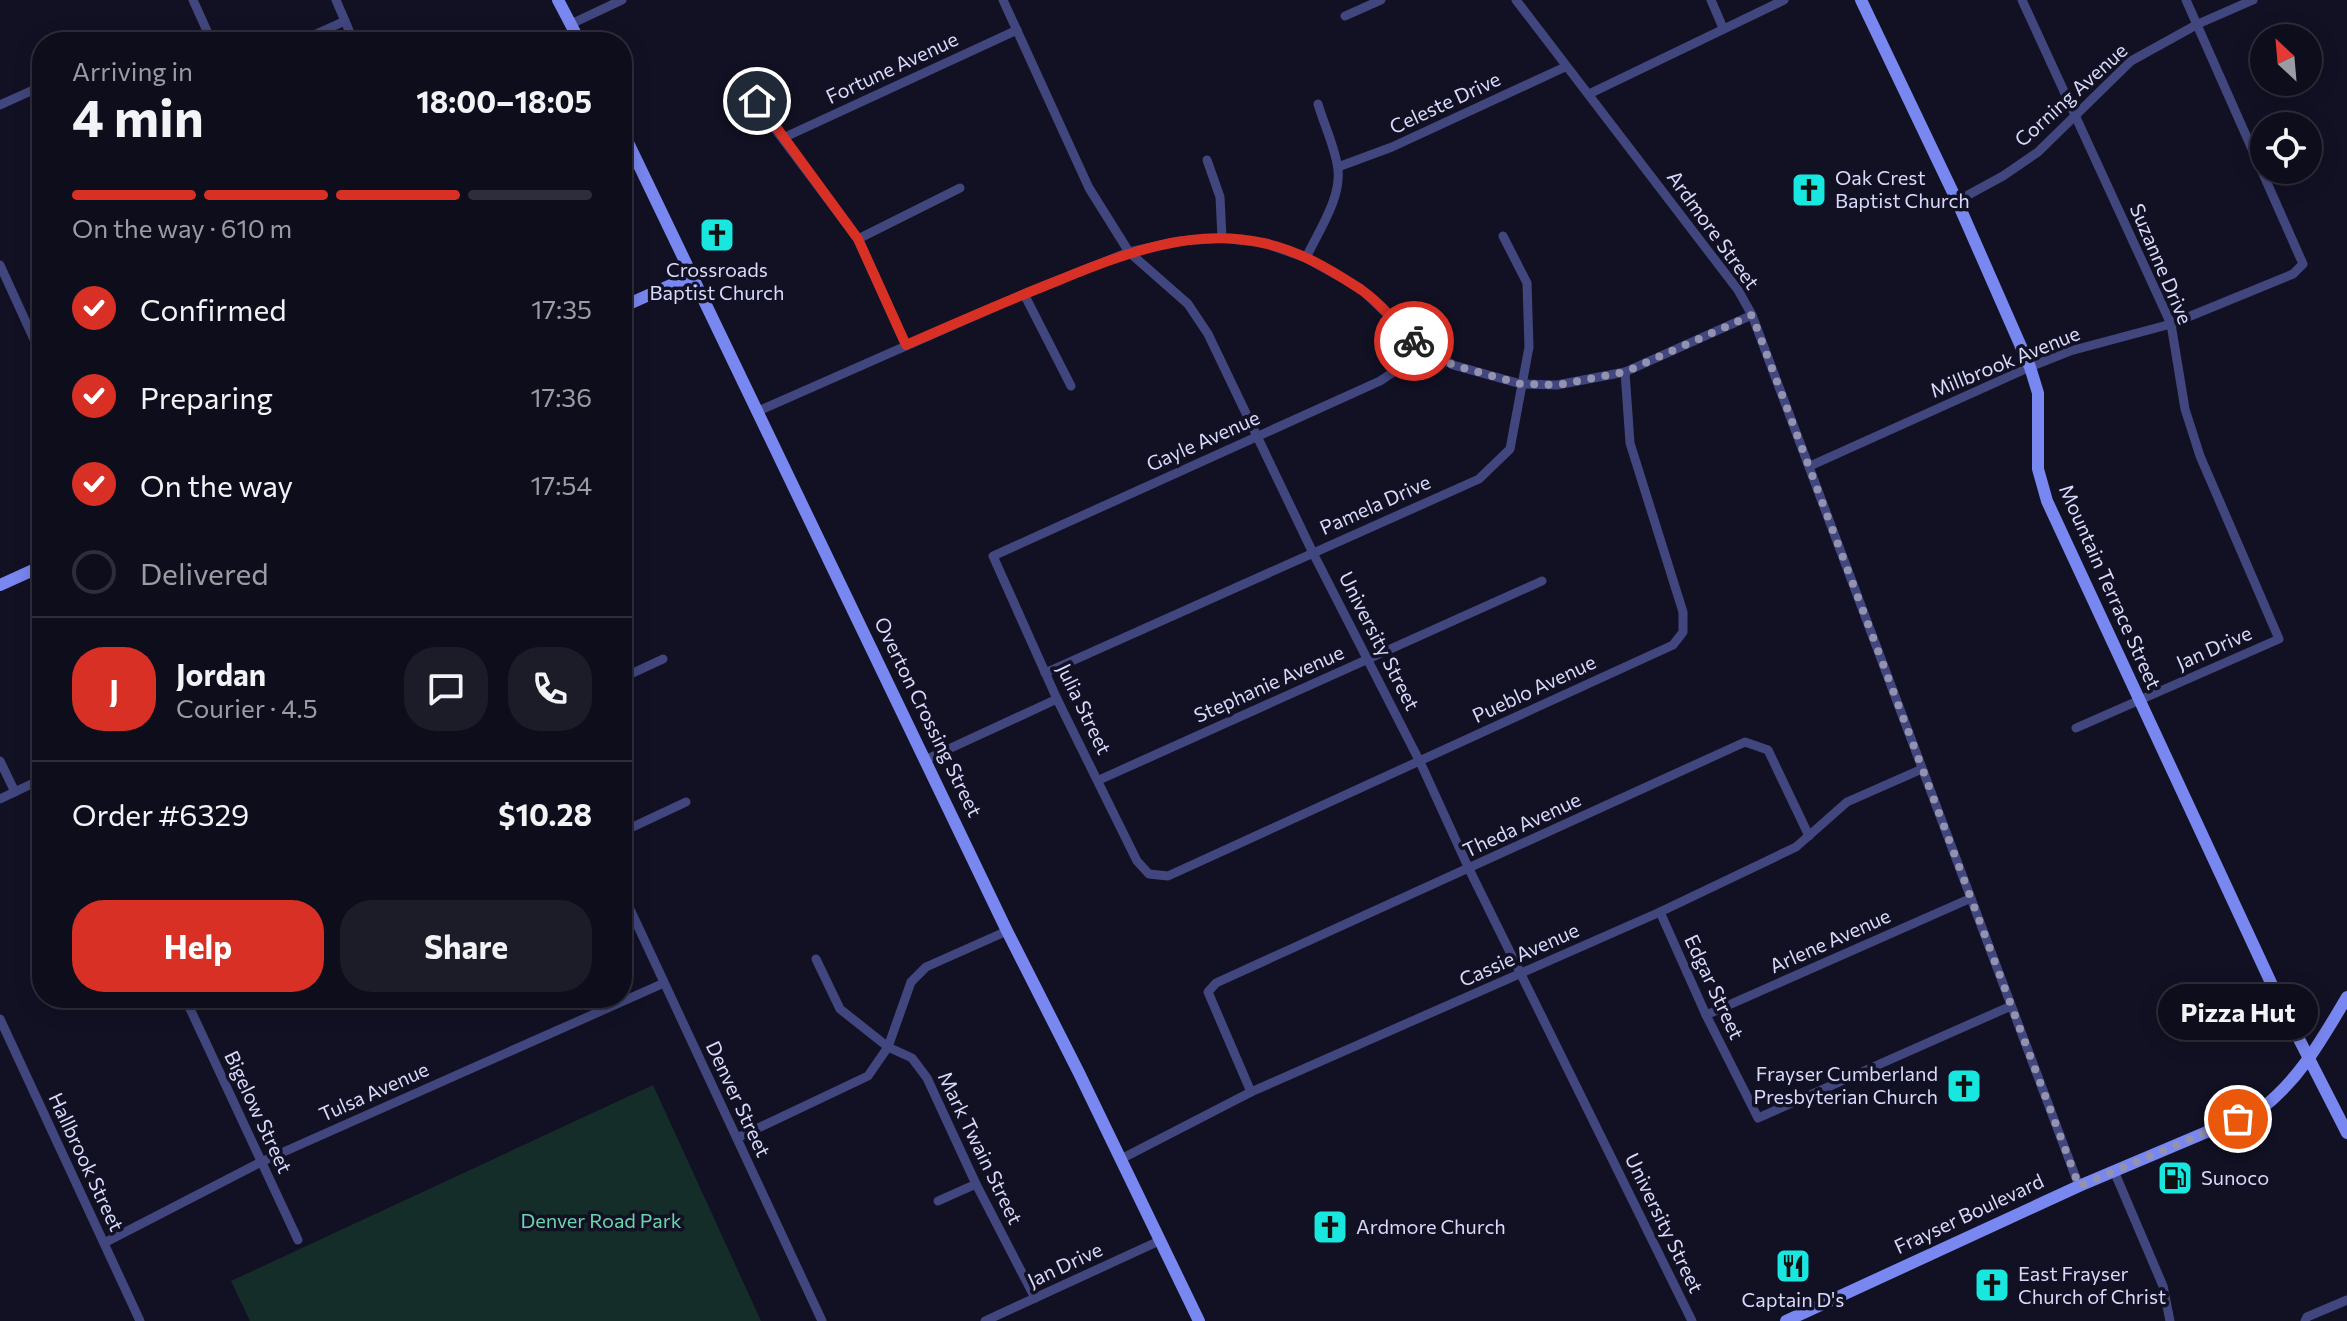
<!DOCTYPE html>
<html lang="en">
<head>
<meta charset="utf-8">
<style>
	body { margin:0; font-family:Commissioner,sans-serif; background:#1c1b28; color:#f1f3f6; height:100vh; display:flex; flex-direction:column; font-size:30px; white-space:nowrap }
	* { box-sizing:border-box; margin:0 }
	p { font-size:26px; color:#9b9ca3 }
	.icon { flex:none; width:44px; height:44px; fill:none; stroke:currentColor; stroke-width:2; stroke-linecap:round; stroke-linejoin:round }
	.map { position:relative; flex:1; overflow:hidden }
	.details { position:absolute; left:32px; top:32px; width:600px; height:976px; display:flex; flex-direction:column; background:#0e0d1b; border-radius:32px; box-shadow:0 4px 20px #0003,0 0 0 2px #2e2d3a }
	.details>* { flex:none }
	.needle { width:52px; rotate:334deg }
	.tools { position:absolute; left:2250px; top:24px; display:grid; gap:16px }
	.tools a { display:grid; place-items:center; width:72px; height:72px; border-radius:50%; background:#0e0d1b; box-shadow:0 4px 20px #0003,0 0 0 2px #2e2d3a; font-size:40px }
	.pin { position:absolute; display:grid; place-items:center; width:68px; height:68px; color:#fff; margin:-34px; border:4px solid #fff; border-radius:50%; box-shadow:0 2px 8px #0007 }
	.courier { position:absolute; display:grid; place-items:center; width:80px; height:80px; margin:-40px; border:6px solid #d93025; border-radius:50%; background:#fff; color:#222; box-shadow:0 2px 10px #0007 }
	.bubble { position:absolute; height:56px; border-radius:28px; background:#0e0d1b; box-shadow:0 4px 20px #0003,0 0 0 2px #2e2d3a; font-size:26px; font-weight:700; line-height:56px; text-align:center }
	.overview em { font-style:normal; font-weight:700 }
	.overview div { display:flex; flex-direction:column-reverse }
	.overview { display:flex; align-items:center; justify-content:space-between; height:136px; padding:0 40px }
	h1 { font-size:52px; font-weight:700; line-height:60px }
	.bar { display:grid; grid-template-columns:repeat(4,1fr); gap:12px 8px; align-content:center; height:96px; padding:0 40px }
	.bar i { height:10px; border-radius:6px; background:#2e2d3a }
	.bar .current { background:#d93025 }
	.bar p { grid-column:span 4 }
	.line { display:flex; align-items:center; gap:20px; padding:0 40px; border-top:2px solid #2e2d3a }
	.line div { flex:1 }
	.round { display:grid; place-items:center; flex:none; width:84px; height:84px; border-radius:32px; background:#1c1b28 }
	ol { padding:0 40px; list-style:none }
	li { display:flex; align-items:center; gap:24px; height:88px }
	li p { margin-inline-start:auto }
	li .icon { padding:8px; border-radius:50%; background:#d93025; color:#fff; stroke-width:4 }
	li:last-child { color:#9b9ca3 }
	li i { width:44px; height:44px; border:4px solid #2e2d3a; border-radius:50% }
	.cta { display:flex; gap:16px; margin-top:auto; padding:16px 40px }
	.cta a { flex:1; height:92px; border-radius:32px; background:#d93025; color:#fff; font-size:32px; font-weight:700; line-height:92px; text-align:center }
	.cta a+a { background:#1c1b28; color:#f1f3f6 }
	.map>svg:first-child { display:block }
	.green { fill:#152d29 }
	.lines { fill:none; stroke-linecap:round; stroke-linejoin:round }
	.street { stroke:#41477e; stroke-width:9 }
	.secondary { stroke:#7987f1; stroke-width:12 }
	.done { stroke:#9393b0; stroke-width:8; stroke-dasharray:0 14.4 }
	.route { stroke:#d93025; stroke-width:10 }
	.labels { text-anchor:middle; stroke-width:7; stroke-linejoin:round; paint-order:stroke }
	.street-label { font-size:20px; fill:#d8d9fb; stroke:#121124 }
	.poi-label { font-size:20px; fill:#d8d9fb; stroke:#121124; text-anchor:start }
	.park-label { font-size:20px; fill:#6bd4ab; stroke:#121124 }
</style>
</head>
<body>
<div class="map">
<svg width="2347" height="1321" viewBox="0 0 2347 1321">
	<rect width="100%" height="100%" fill="#121124"/>
	<polygon class="green" points="653,1085 761,1321 250,1321 231,1281"/>
	<g class="lines">
		<g class="street">
			<polyline points="193,0 212,42"/>
			<polyline points="336,0 354,42"/>
			<polyline points="1003,0 1089,188 1129,252 1188,304 1208,334 1313,553 1420,762 1469,869 1692,1321"/>
			<polyline points="1516,0 1738,290 1752,315 2079,1186"/>
			<polyline points="1711,0 1723,28"/>
			<polyline points="2022,0 2171,324 2185,409 2200,456 2279,639 2076,728"/>
			<polyline points="1345,16 1381,0"/>
			<polyline points="571,24 622,0"/>
			<polyline points="298,42 345,21"/>
			<polyline points="747,84 767,118 858,239 906,345"/>
			<polyline points="1589,94 1784,0"/>
			<polyline points="0,105 42,86"/>
			<polyline points="783,138 1017,30"/>
			<polyline points="1207,160 1220,197 1222,238"/>
			<polyline points="1338,167 1392,147 1565,67"/>
			<polyline points="1957,201 2003,176 2038,152 2131,61 2198,24 2253,0"/>
			<polyline points="858,239 960,188"/>
			<path d="M 1306,258 C 1318,232 1341,199 1338,170 C 1336,149 1324,125 1318,104"/>
			<polyline points="0,265 42,357"/>
			<polyline points="1024,294 1071,386"/>
			<polyline points="1420,346 1401,367 1380,381 993,556 1057,699 1137,861 1149,874 1168,876 1673,645 1683,632 1683,612 1630,443 1625,372"/>
			<polyline points="756,412 1024,294 1129,252 1180,241 1222,238 1264,243 1306,258 1360,288 1420,346 1453,365 1521,384 1557,385 1625,372 1752,315"/>
			<polyline points="1810,466 2030,367 2070,351 2171,324 2293,274 2303,264 2186,0"/>
			<polyline points="1045,673 1479,479 1510,449 1529,347 1527,283 1503,236"/>
			<polyline points="622,678 663,659"/>
			<polyline points="927,759 1057,699"/>
			<polyline points="0,761 15,792"/>
			<polyline points="1099,780 1542,581"/>
			<polyline points="0,799 42,779"/>
			<polyline points="622,832 686,802"/>
			<polyline points="622,892 822,1321"/>
			<polyline points="1660,912 1706,1015 1758,1118 2011,1006"/>
			<polyline points="816,959 840,1009 888,1047 912,1058 927,1078 976,1184 1035,1298"/>
			<polyline points="185,998 298,1240"/>
			<polyline points="1706,1015 1969,899"/>
			<polyline points="0,1019 140,1321"/>
			<polyline points="1251,1092 1208,992 1216,983 1745,742 1768,750 1809,836"/>
			<polyline points="737,1138 868,1076 888,1047 911,982 926,967 1007,931"/>
			<polyline points="1121,1159 1251,1092 1660,912 1796,847 1847,802 1922,769"/>
			<polyline points="2114,1171 2163,1286 2170,1321"/>
			<polyline points="938,1201 976,1184"/>
			<polyline points="104,1243 261,1162 664,983"/>
			<polyline points="985,1321 1159,1241"/>
			<polyline points="2305,1321 2307,1317 2347,1300"/>
		</g>
		<g class="secondary">
			<polyline points="558,0 580,42"/>
			<polyline points="1861,0 1957,201 2030,367 2038,393 2038,469 2047,501 2279,1000 2347,1133"/>
			<polyline points="622,130 1007,931 1079,1073 1199,1321"/>
			<polyline points="622,307 691,276"/>
			<polyline points="0,585 42,566"/>
			<path d="M 1786,1321 L 2079,1186 L 2261,1109 C 2300,1079 2322,1039 2347,997"/>
		</g>
	</g>
	<g class="lines">
		<polyline class="done" points="1414,341 1453,365 1521,384 1557,385 1625,372 1752,315 2079,1186 2238,1119"/>
		<path class="route" d="M 757,101 L 858,239 L 906,345 C 956,323 1006,301 1057,281 C 1123,254 1191,227 1263,243 C 1297,250 1328,268 1357,287 C 1378,300 1396,323 1414,341"/>
	</g>
	<defs>
		<symbol id="church-square" viewBox="-11 -11 22 22"><rect x="-9" y="-9" width="18" height="18" rx="4" fill="#18e7df" stroke="#121124"/><path d="M-1.2-6h2.4v3.5h3.3v2.4h-3.3V6h-2.4V-.1h-3.3v-2.4h3.3Z" fill="#111"/></symbol>
		<symbol id="fuel-square" viewBox="-11 -11 22 22"><rect x="-9" y="-9" width="18" height="18" rx="4" fill="#18e7df" stroke="#121124"/><path d="M-5.5-6h7V0h2V4h1.3V-2.5L3-4.5l.8-.8L6-3V5H2.5V1h-1V6h-7ZM-4.2-4.7v3.2H.2V-4.7Z" fill="#111"/></symbol>
		<symbol id="restaurant-square" viewBox="-11 -11 22 22"><rect x="-9" y="-9" width="18" height="18" rx="4" fill="#18e7df" stroke="#121124"/><path d="M-5-6h1v4h1v-4h1v4h1v-4h1v5L-1.5 .5V6h-2V.5L-5-1ZM5-6V6H3V1.5H1.5Q1.5-4 5-6Z" fill="#111"/></symbol>
	</defs>
	<g fill-rule="evenodd">
		<use href="#church-square" x="1789" y="170" width="40" height="40"/>
		<use href="#church-square" x="697" y="215" width="40" height="40"/>
		<use href="#church-square" x="1944" y="1066" width="40" height="40"/>
		<use href="#fuel-square" x="2155" y="1158" width="40" height="40"/>
		<use href="#church-square" x="1310" y="1207" width="40" height="40"/>
		<use href="#restaurant-square" x="1773" y="1246" width="40" height="40"/>
		<use href="#church-square" x="1972" y="1265" width="40" height="40"/>
	</g>
	<g class="labels">
		<g class="street-label">
			<text transform="translate(892 68) rotate(-25)" y="7">Fortune Avenue</text>
			<text transform="translate(2071 95) rotate(-42)" y="7">Corning Avenue</text>
			<text transform="translate(1445 103) rotate(-25)" y="7">Celeste Drive</text>
			<text transform="translate(1713 230) rotate(54)" y="7">Ardmore Street</text>
			<text transform="translate(2161 264) rotate(67)" y="7">Suzanne Drive</text>
			<text transform="translate(2005 362) rotate(-22)" y="7">Millbrook Avenue</text>
			<text transform="translate(1203 441) rotate(-24)" y="7">Gayle Avenue</text>
			<text transform="translate(1375 505) rotate(-24)" y="7">Pamela Drive</text>
			<text transform="translate(2110 587) rotate(66)" y="7">Mountain Terrace Street</text>
			<text transform="translate(1379 641) rotate(63)" y="7">University Street</text>
			<text transform="translate(2214 648) rotate(-24)" y="7">Jan Drive</text>
			<text transform="translate(1269 684) rotate(-24)" y="7">Stephanie Avenue</text>
			<text transform="translate(1534 689) rotate(-25)" y="7">Pueblo Avenue</text>
			<text transform="translate(1084 709) rotate(64)" y="7">Julia Street</text>
			<text transform="translate(928 717) rotate(64)" y="7">Overton Crossing Street</text>
			<text transform="translate(1522 825) rotate(-25)" y="7">Theda Avenue</text>
			<text transform="translate(1830 941) rotate(-24)" y="7">Arlene Avenue</text>
			<text transform="translate(1519 955) rotate(-24)" y="7">Cassie Avenue</text>
			<text transform="translate(1714 987) rotate(65)" y="7">Edgar Street</text>
			<text transform="translate(374 1092) rotate(-24)" y="7">Tulsa Avenue</text>
			<text transform="translate(738 1099) rotate(65)" y="7">Denver Street</text>
			<text transform="translate(258 1112) rotate(65)" y="7">Bigelow Street</text>
			<text transform="translate(980 1148) rotate(64)" y="7">Mark Twain Street</text>
			<text transform="translate(86 1162) rotate(65)" y="7">Hallbrook Street</text>
			<text transform="translate(1969 1214) rotate(-25)" y="7">Frayser Boulevard</text>
			<text transform="translate(1664 1223) rotate(64)" y="7">University Street</text>
			<text transform="translate(1065 1265) rotate(-25)" y="7">Jan Drive</text>
		</g>
		<g class="poi-label">
			<text x="1835" y="185">Oak Crest<tspan x="1835" dy="23">Baptist Church</tspan></text>
			<text x="717" y="277" text-anchor="middle">Crossroads<tspan x="717" dy="23">Baptist Church</tspan></text>
			<text x="1938" y="1081" text-anchor="end">Frayser Cumberland<tspan x="1938" dy="23">Presbyterian Church</tspan></text>
			<text x="2201" y="1185">Sunoco</text>
			<text x="1356" y="1234">Ardmore Church</text>
			<text x="2018" y="1281">East Frayser<tspan x="2018" dy="23">Church of Christ</tspan></text>
			<text x="1793" y="1307" text-anchor="middle">Captain D's</text>
		</g>
		<g class="park-label">
			<text x="601" y="1228">Denver Road Park</text>
		</g>
	</g>
</svg>
<div class="tools">
<a><svg class="needle" viewBox="-14 -14 28 28"><path d="M0-13l5 13h-10z" fill="#e53935"/><path d="M0 13l5-13h-10z" fill="#9b9ca3"/></svg></a>
<a><svg class="icon" aria-label="locate" viewBox="0 0 24 24"><circle cx="12" cy="12" r="6"/><path d="M12 2v4M12 18v4M2 12h4M18 12h4"/></svg></a>
</div>
<div class="pin" style="left:2238px;top:1119px;background:#ea580c"><svg class="icon" aria-label="bag" viewBox="0 0 24 24"><path d="M5 8h14l-1 12H6zM9 8a3 3 0 0 1 6 0"/></svg></div>
<div class="pin" style="left:757px;top:101px;background:#1f2937"><svg class="icon" aria-label="home" viewBox="0 0 24 24"><path d="M3 11l9-7 9 7M6 9v11h12V9"/></svg></div>
<div class="courier" style="left:1414px;top:341px"><svg class="icon" aria-label="bike" viewBox="0 0 24 24"><circle cx="6" cy="16" r="4"/><circle cx="18" cy="16" r="4"/><path d="M6 16l4-8h5l3 8M10 8l3 8H6M13 5h3"/></svg></div>
<div class="bubble" style="left:2158px;top:984px;width:160px">Pizza Hut</div>
<section class="details">
<div class="overview"><div><h1>4 min</h1><p>Arriving in</p></div><em>18:00–18:05</em></div>
<div class="bar"><i class="current"></i><i class="current"></i><i class="current"></i><i></i><p>On the way · 610 m</p></div>
<ol>
<li><svg class="icon" aria-label="check" viewBox="0 0 24 24"><path d="M5 12l5 5 9-10"/></svg>Confirmed<p>17:35</p></li>
<li><svg class="icon" aria-label="check" viewBox="0 0 24 24"><path d="M5 12l5 5 9-10"/></svg>Preparing<p>17:36</p></li>
<li><svg class="icon" aria-label="check" viewBox="0 0 24 24"><path d="M5 12l5 5 9-10"/></svg>On the way<p>17:54</p></li>
<li><i></i>Delivered</li>
</ol>
<div class="line" style="height:144px"><b class="round" style="background:#d93025;color:#fff">J</b><div><b>Jordan</b><p>Courier · 4.5</p></div><a class="round"><svg class="icon" aria-label="chat" viewBox="0 0 24 24"><path d="M4 5h16v11H9l-5 4z"/></svg></a><a class="round"><svg class="icon" aria-label="phone" viewBox="0 0 24 24"><path d="M5 4h4l2 5-3 2q2 4 5 5l2-3 5 2v4C11 20 4 13 5 4z"/></svg></a></div>
<div class="line" style="height:104px"><div>Order #6329</div><b>$10.28</b></div>
<div class="cta"><a>Help</a><a>Share</a></div>
</section>
</div>
</body>
</html>
